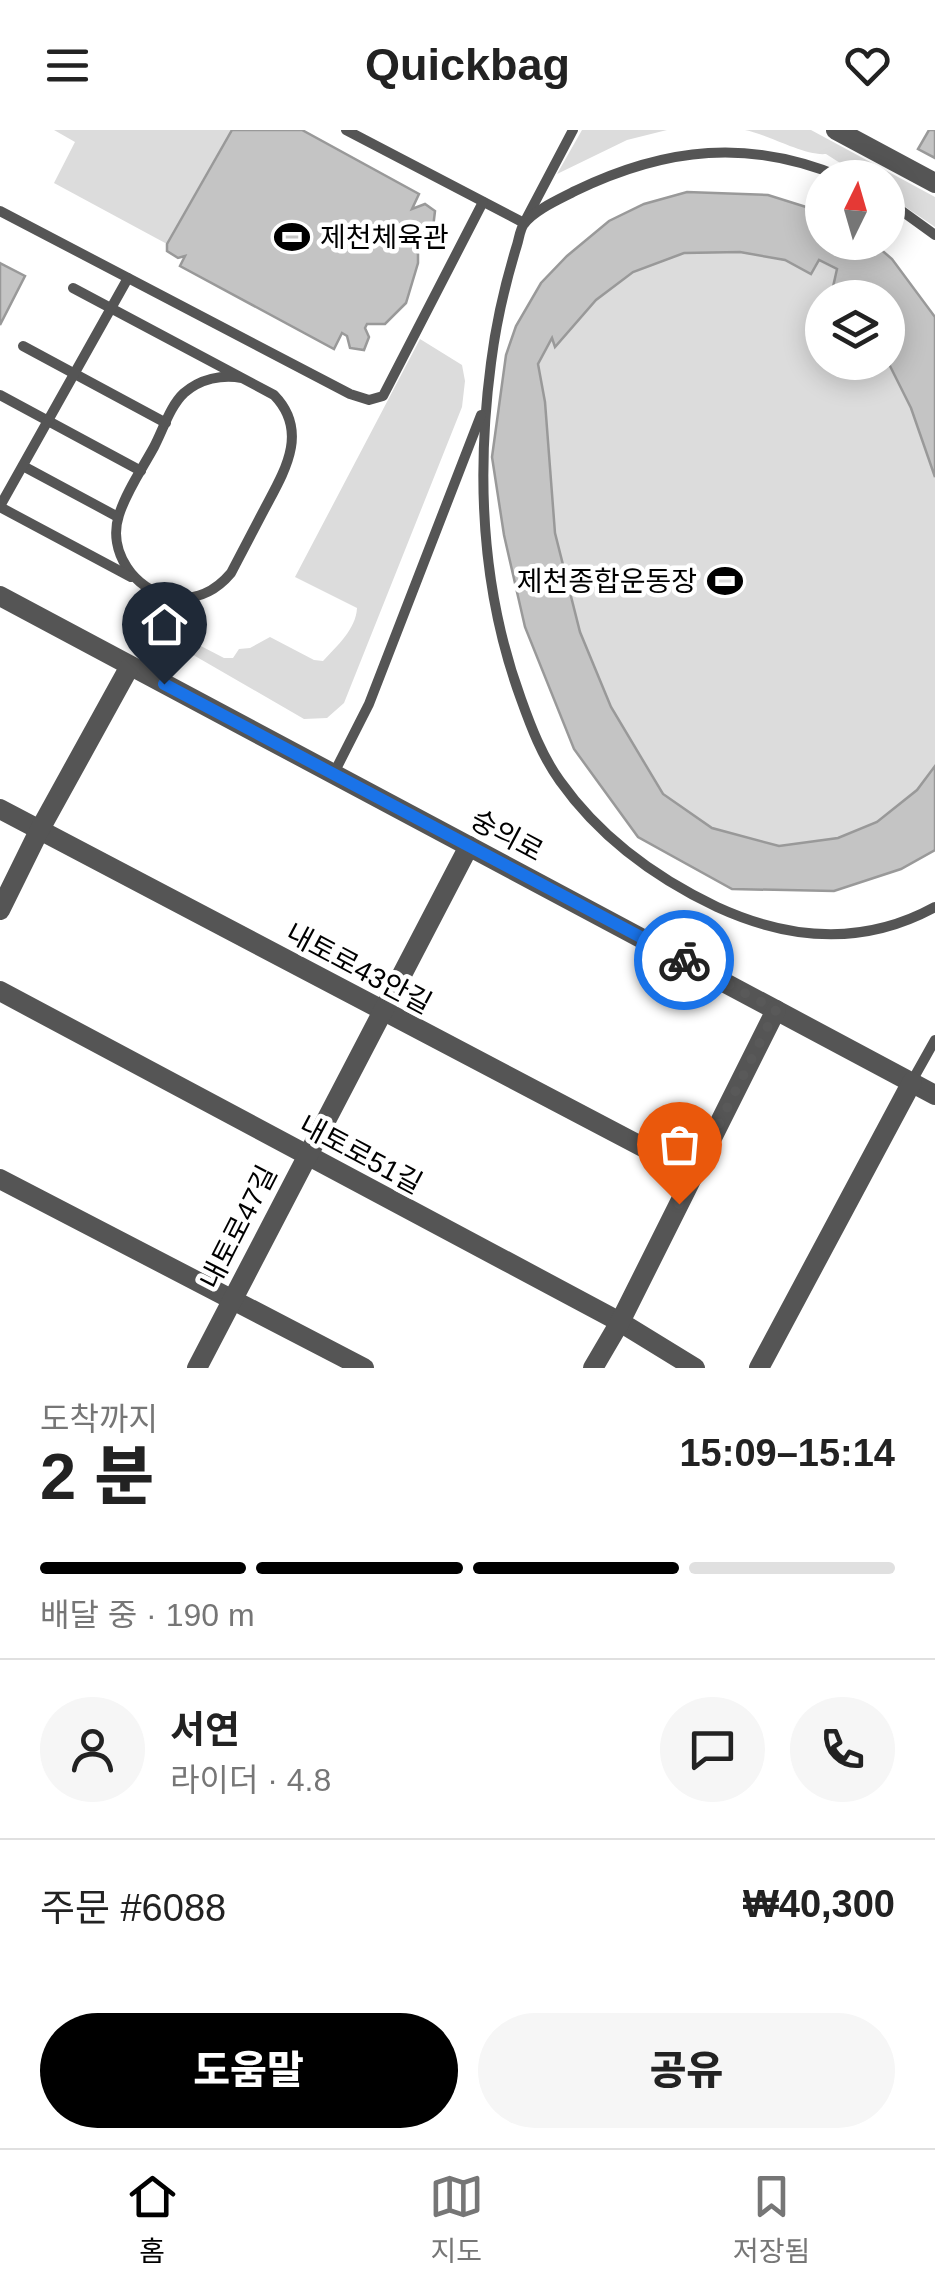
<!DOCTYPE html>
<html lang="ko">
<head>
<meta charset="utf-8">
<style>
	body { margin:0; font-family:Arial,"Noto Sans KR",sans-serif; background:#f6f6f6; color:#222; height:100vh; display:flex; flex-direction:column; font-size:38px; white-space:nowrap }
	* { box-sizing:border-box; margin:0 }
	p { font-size:32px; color:#767676 }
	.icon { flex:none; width:55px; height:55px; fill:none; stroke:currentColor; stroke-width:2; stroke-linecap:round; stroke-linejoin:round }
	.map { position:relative; height:1238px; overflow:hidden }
	.drawer { display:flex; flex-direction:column; background:#fff; flex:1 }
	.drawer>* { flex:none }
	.needle { width:65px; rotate:5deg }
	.fabs { position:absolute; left:805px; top:30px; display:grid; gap:20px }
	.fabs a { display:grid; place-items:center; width:100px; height:100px; border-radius:50%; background:#fff; box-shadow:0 5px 25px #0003; font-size:50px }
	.pin { position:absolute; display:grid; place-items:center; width:85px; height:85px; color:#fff; margin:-102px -42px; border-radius:50% 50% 50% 0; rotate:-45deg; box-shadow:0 0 10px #0007 }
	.pin .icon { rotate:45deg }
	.courier { position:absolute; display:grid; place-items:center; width:100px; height:100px; margin:-50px; border:8px solid #1a73e8; border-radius:50%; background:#fff; color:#222; box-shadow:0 2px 12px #0007 }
	.head em { font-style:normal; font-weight:800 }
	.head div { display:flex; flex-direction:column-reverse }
	.head { display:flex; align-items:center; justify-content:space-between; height:170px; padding:0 40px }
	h1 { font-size:65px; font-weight:800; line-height:75px }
	.bar { display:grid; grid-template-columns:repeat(4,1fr); gap:15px 10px; align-content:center; height:120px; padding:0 40px }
	.bar i { height:12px; border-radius:8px; background:#e0e0e0 }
	.bar .current { background:#000 }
	.bar p { grid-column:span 4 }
	.line { display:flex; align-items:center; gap:25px; padding:0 40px; border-top:2px solid #e0e0e0 }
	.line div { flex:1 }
	.round { display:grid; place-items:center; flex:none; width:105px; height:105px; border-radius:52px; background:#f6f6f6 }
	.cta { display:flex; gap:20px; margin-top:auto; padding:20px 40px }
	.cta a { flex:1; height:115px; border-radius:60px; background:#000; color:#fff; font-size:40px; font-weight:800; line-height:115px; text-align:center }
	.cta a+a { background:#f6f6f6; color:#222 }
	header { display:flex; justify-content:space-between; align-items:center; height:130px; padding:0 40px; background:#fff; font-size:45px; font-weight:800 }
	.tab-bar { display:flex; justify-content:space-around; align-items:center; height:140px; border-top:2px solid #e0e0e0; background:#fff; font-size:28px; color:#767676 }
	.tab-bar a { display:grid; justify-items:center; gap:5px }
	.tab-bar .current { color:#000 }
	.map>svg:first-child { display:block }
	.green { fill:#dcdcdc; fill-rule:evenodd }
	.building { fill:#c4c4c4; stroke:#999; stroke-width:2.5 }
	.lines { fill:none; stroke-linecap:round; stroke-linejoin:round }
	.service { stroke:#555; stroke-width:10 }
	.minor { stroke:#555; stroke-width:20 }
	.done { stroke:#595959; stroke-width:10; stroke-dasharray:0 18 }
	.route { stroke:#1a73e8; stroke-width:12 }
	.labels { text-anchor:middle; stroke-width:9; stroke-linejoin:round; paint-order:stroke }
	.poi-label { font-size:28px; fill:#000; stroke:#fff; text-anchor:start }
	.street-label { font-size:28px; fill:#000; stroke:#fff }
</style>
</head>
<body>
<header><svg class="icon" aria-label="menu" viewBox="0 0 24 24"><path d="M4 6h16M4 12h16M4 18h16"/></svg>Quickbag<svg class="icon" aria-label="heart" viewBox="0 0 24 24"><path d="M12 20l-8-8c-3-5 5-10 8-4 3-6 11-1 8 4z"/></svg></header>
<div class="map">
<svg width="935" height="1238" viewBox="0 0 935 1238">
	<rect width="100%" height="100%" fill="#fff"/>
	<g class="green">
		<polygon points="54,0 232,0 167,114 54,53 75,12"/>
		<polygon points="582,0 667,0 627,10 557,44"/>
		<path d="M 745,0 L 811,0 L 935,67 L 935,97 L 888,65 L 888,48 L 862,47 L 826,24 C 804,26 770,5 745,0 Z"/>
		<path d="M 687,62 L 768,65 L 822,82 L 822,112 L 892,129 L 935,187 L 935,720 L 901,739 L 732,759 L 638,707 L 574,619 L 525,497 L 504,405 L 492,327 L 506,225 L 516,196 L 541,153 L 567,126 L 609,91 L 644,74 ZM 822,168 L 888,168 L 888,232 L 822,232 Z"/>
		<path d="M 420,209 L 462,235 L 465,251 L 462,277 L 344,573 L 327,588 L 304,589 L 176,515 L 171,510 L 170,491 L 176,482 L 184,481 L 196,488 L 197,514 L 224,528 L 233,528 L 239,519 L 250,518 L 270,507 L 314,530 L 323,531 C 337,516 356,499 357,478 L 295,447 Z"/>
	</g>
	<g class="building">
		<polygon points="232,0 302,0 419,64 412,79 425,74 435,81 433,98 425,101 417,98 409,113 418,124 418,133 406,173 385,194 367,194 365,198 369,207 364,220 350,218 347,206 342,203 334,219 180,136 185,126 178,128 167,121 167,114"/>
		<polygon points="929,0 935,0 935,28 918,19"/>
		<polygon points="687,62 768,65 822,82 822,112 872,112 892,129 935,187 935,347 911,278 888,232 888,168 843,168 833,157 837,139 819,130 811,144 785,130 740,122 684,123 633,142 596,170 555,217 552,208 538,234 545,272 555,403 580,502 611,577 663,664 712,698 779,716 838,708 877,692 917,660 935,636 935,720 901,739 834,761 732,759 638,707 574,619 525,497 504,405 492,327 506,225 516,196 541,153 567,126 609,91 644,74"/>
		<polygon points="0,133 25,146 0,195"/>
	</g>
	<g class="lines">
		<g class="service">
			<polyline points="346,0 524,93 573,0"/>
			<path d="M 844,48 C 750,8 666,17 575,61 C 560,69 534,80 524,94 C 520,99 519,109 517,115 C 505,154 496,193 491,233 C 476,347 481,460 521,569 C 531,597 542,626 560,651 C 599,706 656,748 717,777 C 789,810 864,816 935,777"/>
			<polyline points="888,71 935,105"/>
			<polyline points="0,81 350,264 369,270 383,266 483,72"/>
			<path d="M 73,158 L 274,265 C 310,302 284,342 264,380 C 253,401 242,422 231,443 C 215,462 196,471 170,467 C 135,460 107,422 119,385 C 126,362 142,339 154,317 C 163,300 170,276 184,263 C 200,249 222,244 242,248"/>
			<polyline points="23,216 166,293"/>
			<polyline points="0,265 141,341"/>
			<polyline points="23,336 118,387"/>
			<polyline points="0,376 128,148"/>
			<polyline points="0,377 131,447"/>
			<polyline points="334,643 369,574 481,285"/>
			<polyline points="912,951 935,910"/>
		</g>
		<g class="minor">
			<polyline points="836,0 935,53"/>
			<polyline points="0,466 935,965"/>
			<polyline points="0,679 694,1044"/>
			<polyline points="0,780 39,701 130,536"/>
			<polyline points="0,861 620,1192 695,1238"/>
			<polyline points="0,1049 364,1238"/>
			<polyline points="197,1238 469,716"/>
			<polyline points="593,1238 620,1192 776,880"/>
			<polyline points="759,1238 912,952"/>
		</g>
	</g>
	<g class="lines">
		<polyline class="done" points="679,1074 776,880 684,830"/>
		<polyline class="route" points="164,554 684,830"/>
	</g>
	<defs>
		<symbol id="stadium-bare" viewBox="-9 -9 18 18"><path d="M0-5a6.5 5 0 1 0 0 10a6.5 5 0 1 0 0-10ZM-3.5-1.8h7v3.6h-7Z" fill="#000" stroke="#fff" stroke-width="2.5" paint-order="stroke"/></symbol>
	</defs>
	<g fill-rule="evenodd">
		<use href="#stadium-bare" x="267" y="82" width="50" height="50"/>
		<use href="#stadium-bare" x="700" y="426" width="50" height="50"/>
	</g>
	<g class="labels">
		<g class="poi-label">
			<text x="320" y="117">제천체육관</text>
			<text x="697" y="461" text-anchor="end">제천종합운동장</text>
		</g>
		<g class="street-label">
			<text transform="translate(507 705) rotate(28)" y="10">숭의로</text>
			<text transform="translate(359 838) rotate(28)" y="10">내토로43안길</text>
			<text transform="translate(361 1024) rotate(28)" y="10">내토로51길</text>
			<text transform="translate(238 1097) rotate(-63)" y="10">내토로47길</text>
		</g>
	</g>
</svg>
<div class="fabs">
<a><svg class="needle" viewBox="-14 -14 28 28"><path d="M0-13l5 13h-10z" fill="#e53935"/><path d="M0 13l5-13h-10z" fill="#767676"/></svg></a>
<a><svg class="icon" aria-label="layers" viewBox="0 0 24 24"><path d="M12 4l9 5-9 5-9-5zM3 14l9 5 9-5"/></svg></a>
</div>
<div class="pin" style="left:679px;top:1074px;background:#ea580c"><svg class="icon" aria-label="bag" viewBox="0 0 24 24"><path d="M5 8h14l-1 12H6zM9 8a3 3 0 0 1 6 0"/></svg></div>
<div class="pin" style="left:164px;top:554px;background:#1f2937"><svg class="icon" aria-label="home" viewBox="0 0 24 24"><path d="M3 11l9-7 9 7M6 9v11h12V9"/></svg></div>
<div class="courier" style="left:684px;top:830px"><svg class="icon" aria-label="bike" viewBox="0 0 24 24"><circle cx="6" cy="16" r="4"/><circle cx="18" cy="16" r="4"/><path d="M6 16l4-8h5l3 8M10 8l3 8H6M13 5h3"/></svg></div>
</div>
<section class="drawer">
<div class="head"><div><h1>2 분</h1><p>도착까지</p></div><em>15:09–15:14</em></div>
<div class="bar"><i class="current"></i><i class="current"></i><i class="current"></i><i></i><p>배달 중 · 190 m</p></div>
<div class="line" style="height:180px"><a class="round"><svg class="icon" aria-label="person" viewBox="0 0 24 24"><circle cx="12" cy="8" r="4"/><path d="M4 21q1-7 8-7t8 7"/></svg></a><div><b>서연</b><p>라이더 · 4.8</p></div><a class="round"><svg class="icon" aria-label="chat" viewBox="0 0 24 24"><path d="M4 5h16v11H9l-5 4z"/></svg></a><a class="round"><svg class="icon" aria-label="phone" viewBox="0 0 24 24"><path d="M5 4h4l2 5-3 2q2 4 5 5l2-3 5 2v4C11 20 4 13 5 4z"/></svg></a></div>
<div class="line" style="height:130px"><div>주문 #6088</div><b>₩40,300</b></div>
<div class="cta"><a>도움말</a><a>공유</a></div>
</section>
<nav class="tab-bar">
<a class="current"><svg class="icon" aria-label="home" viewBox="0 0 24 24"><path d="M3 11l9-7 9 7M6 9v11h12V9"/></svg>홈</a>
<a><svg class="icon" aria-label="map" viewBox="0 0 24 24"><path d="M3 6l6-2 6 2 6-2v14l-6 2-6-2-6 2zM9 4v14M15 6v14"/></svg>지도</a>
<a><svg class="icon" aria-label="saved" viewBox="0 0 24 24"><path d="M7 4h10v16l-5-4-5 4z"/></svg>저장됨</a>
</nav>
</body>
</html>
